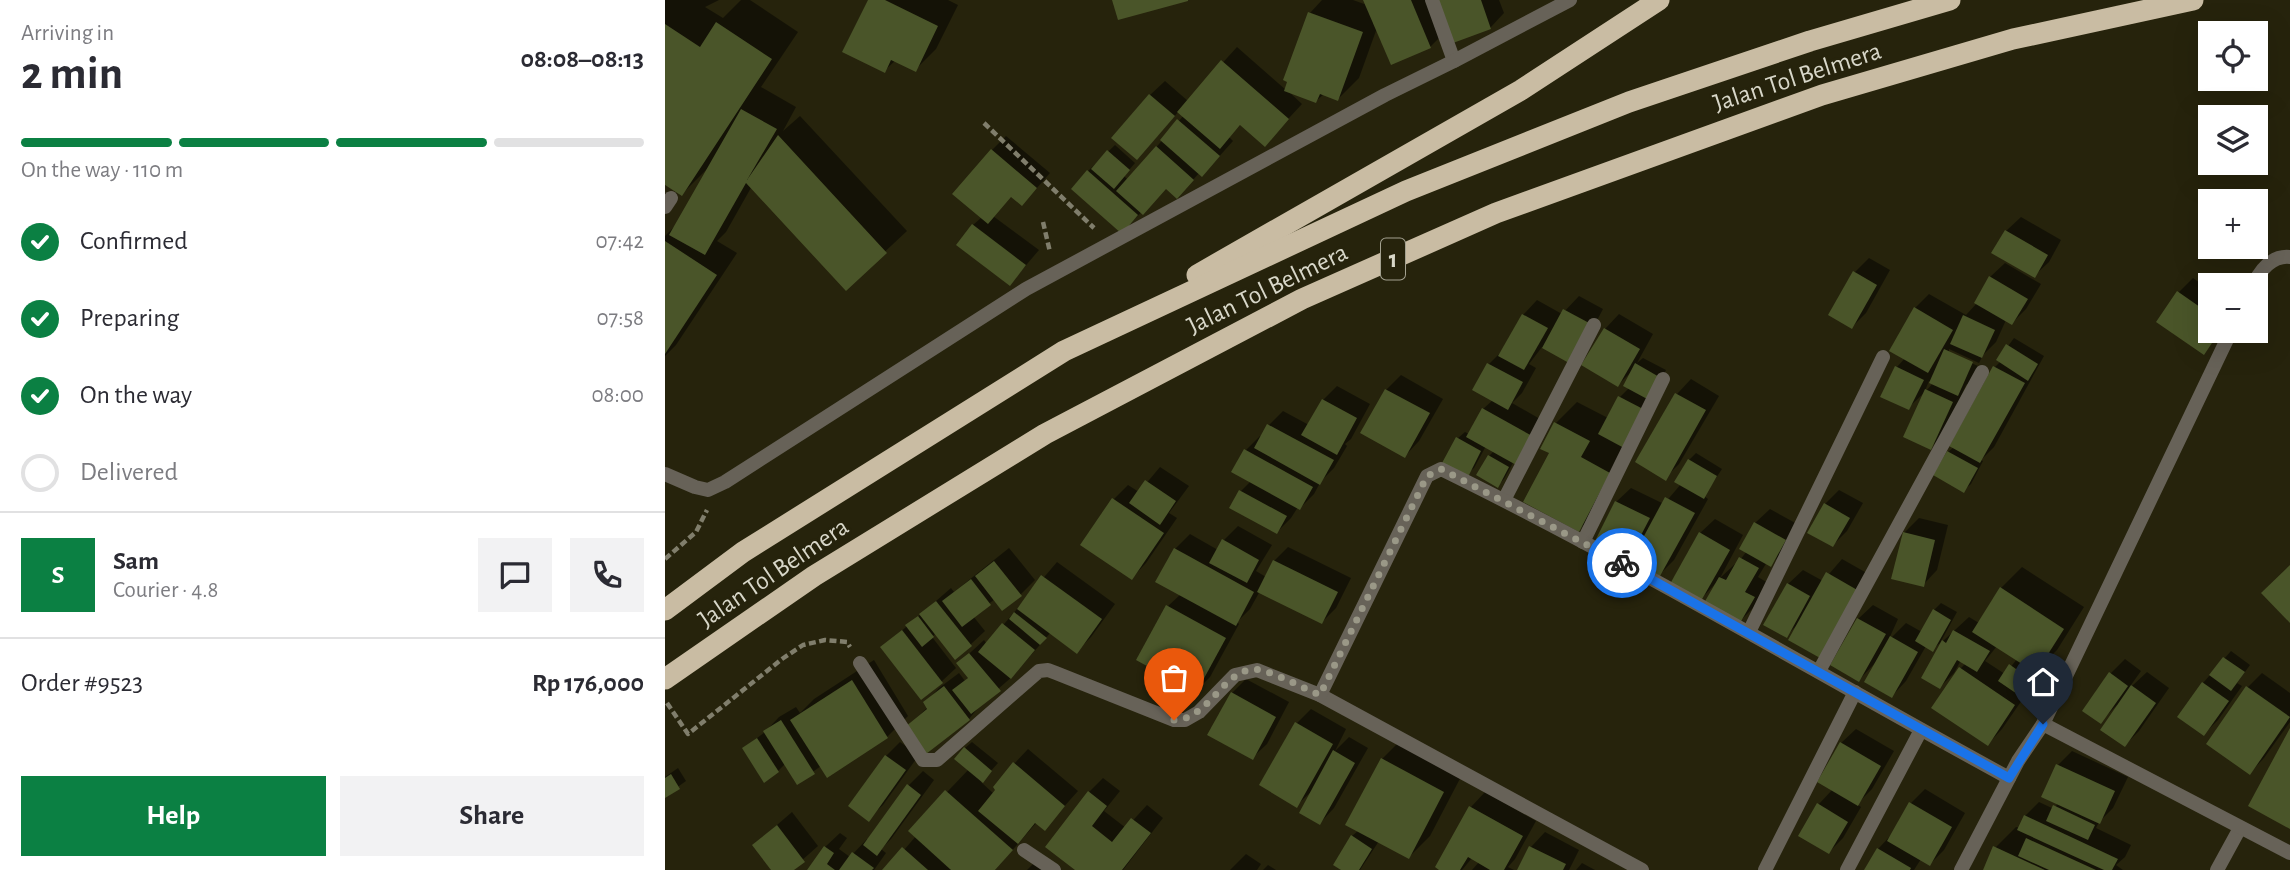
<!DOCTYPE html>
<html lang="en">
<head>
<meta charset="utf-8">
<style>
	body { margin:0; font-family:"Alegreya Sans",sans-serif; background:#f2f2f3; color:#2b2b33; height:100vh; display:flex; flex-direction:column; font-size:26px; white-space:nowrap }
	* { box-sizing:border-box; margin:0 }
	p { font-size:23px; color:#7c7c81 }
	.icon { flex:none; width:38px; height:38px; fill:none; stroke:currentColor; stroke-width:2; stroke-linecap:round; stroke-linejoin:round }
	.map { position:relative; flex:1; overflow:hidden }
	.details { display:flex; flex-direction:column; background:#fff; width:665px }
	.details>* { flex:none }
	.tools { position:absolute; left:1533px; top:21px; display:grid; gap:14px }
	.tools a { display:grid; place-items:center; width:70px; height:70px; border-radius:0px; background:#fff; box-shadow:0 7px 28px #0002; font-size:35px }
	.pin { position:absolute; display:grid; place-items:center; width:60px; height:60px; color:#fff; margin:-72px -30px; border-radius:50% 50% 50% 0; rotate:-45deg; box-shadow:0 0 7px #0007 }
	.pin .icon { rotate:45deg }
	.courier { position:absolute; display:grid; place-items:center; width:70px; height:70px; margin:-35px; border:5px solid #1a73e8; border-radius:50%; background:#fff; color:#222; box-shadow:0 2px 9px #0007 }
	.summary em { font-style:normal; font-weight:600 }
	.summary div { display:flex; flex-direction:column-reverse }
	.summary { display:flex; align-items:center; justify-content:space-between; height:119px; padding:0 21px }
	h1 { font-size:46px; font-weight:600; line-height:52px }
	.bar { display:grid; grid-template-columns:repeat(4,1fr); gap:10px 7px; align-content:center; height:84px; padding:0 21px }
	.bar i { height:9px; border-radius:5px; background:#e1e1e2 }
	.bar .on { background:#0b8043 }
	.bar p { grid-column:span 4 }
	.line { display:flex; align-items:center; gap:18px; padding:0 21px; border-top:2px solid #e1e1e2 }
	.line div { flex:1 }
	.round { display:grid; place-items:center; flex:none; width:74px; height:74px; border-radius:0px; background:#f2f2f3 }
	ol { padding:0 21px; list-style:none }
	li { display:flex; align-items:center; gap:21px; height:77px }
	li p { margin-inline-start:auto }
	li .icon { padding:7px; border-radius:50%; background:#0b8043; color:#fff; stroke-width:4 }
	li:last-child { color:#7c7c81 }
	li i { width:38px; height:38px; border:4px solid #e1e1e2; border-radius:50% }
	.action { display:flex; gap:14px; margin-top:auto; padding:14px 21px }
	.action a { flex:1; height:80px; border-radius:0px; background:#0b8043; color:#fff; font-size:28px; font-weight:600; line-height:80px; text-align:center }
	.action a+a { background:#f2f2f3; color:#2b2b33 }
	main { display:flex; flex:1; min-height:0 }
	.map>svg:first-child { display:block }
	.shadow { fill:#0007; fill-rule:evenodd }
	.building { fill:#4a5529 }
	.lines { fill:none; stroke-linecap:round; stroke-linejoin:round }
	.path { stroke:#807e6c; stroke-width:4.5; stroke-dasharray:7 3.5; stroke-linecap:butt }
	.service { stroke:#676258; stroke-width:14 }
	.minor { stroke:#676258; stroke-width:14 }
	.tertiary { stroke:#676258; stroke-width:14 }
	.motorway { stroke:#c9bca3; stroke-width:21 }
	.done { stroke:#9a9887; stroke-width:7; stroke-dasharray:0 12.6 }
	.route { stroke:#1a73e8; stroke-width:9 }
	.labels { text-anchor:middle; stroke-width:5; stroke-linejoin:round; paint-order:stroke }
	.shield { fill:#26230c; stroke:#a3a190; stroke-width:2 }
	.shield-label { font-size:24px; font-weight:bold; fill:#d8d7c9 }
	.street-label { font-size:26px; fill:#d8d7c9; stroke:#26230c }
</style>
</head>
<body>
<main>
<section class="details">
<div class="summary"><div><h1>2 min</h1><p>Arriving in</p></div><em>08:08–08:13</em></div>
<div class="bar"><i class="on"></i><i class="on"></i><i class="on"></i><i></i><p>On the way · 110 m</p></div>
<ol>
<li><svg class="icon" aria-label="check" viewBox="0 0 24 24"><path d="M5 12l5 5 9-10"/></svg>Confirmed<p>07:42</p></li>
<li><svg class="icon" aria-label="check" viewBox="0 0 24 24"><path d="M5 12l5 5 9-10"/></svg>Preparing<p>07:58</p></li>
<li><svg class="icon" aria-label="check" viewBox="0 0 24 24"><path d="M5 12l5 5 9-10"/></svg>On the way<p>08:00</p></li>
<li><i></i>Delivered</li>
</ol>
<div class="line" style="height:126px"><b class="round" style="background:#0b8043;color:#fff">S</b><div><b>Sam</b><p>Courier · 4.8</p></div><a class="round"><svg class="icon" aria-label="chat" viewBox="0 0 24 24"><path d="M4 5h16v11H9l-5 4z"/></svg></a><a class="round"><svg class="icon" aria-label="phone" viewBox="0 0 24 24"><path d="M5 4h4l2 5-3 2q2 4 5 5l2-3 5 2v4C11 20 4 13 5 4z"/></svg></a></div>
<div class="line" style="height:91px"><div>Order #9523</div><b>Rp 176,000</b></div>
<div class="action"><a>Help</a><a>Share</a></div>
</section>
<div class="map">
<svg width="1625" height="870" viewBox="0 0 1625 870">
	<rect width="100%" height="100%" fill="#26230c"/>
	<g class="shadow">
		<polygon points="0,0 54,0 40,7 58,18 76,0 85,0 133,32 96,87 131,107 118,131 135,116 242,231 181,288 87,186 61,232 52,241 72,253 11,345 0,356 0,236 13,223 44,167 17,194 0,185"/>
		<polygon points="205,0 283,0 293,5 271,49 250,70 231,60 219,71"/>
		<polygon points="657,0 688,0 702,5 700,0 766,0 780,32 765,47 712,28 694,78 673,99 659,94 651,101 623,91 637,104 600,144 576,124 564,137 568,141 551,160 535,172 526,182 501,187 457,232 423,171 450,145 470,163 459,176 463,180 519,115 514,111 486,143 449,138 485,95 500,81 523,101 572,47 621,90 645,13"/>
		<polygon points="774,0 834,0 839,13 825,28"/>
		<polygon points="341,136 385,173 371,189 347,195 328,216 374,250 345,284 308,225 317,217 327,150"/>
		<polygon points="1356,217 1396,240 1384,262 1369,276 1341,231"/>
		<polygon points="1204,258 1225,270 1201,313 1187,327 1190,272"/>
		<polygon points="1340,263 1376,284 1361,309 1347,323 1341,320 1331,342 1318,355 1314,363 1284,349 1284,353 1313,366 1307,380 1301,385 1279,434 1265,448 1261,391 1268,383 1264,381 1259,393 1243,408 1217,396 1232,367 1240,358 1250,308 1264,294 1301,315 1312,303 1325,277"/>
		<polygon points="1528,278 1545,290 1545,331 1558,331 1538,352 1514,292"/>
		<polygon points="914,296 938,309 918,347 904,361 877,347 864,364 871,368 857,393 847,403 882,423 849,461 839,479 833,485 824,456 829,451 821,446 809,468 802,474 793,438 800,432 804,434 818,409 828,400 810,390 824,364 838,350 858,315 872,300 897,314"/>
		<polygon points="954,314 988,334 972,363 978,358 1001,370 934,509 914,530 886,452 877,448 891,423 912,402 943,418 955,397 964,388 968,370 953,385 940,329"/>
		<polygon points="1349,338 1379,356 1329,447 1316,460 1318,461 1306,484 1299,490 1283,452 1289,447 1330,367 1336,361 1333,360"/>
		<polygon points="736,375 778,399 754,441 740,456 698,432 721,390"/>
		<polygon points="1026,379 1054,396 1014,464 1000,478 972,462 1012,394"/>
		<polygon points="672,386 705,404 686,439 680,444 682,446 669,468 656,481 649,494 635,508 633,507 626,518 612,532 567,507 576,491 586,481 581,450 595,436 597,437 604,425 618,411 644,425 658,400"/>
		<polygon points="1031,453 1057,469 1039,496 1043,499 1009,560 995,574 973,548 963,558 951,502 966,488 999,504 1016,484 1024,460"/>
		<polygon points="495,467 524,486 504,513 512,518 481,563 467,578 449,499 463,485 474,492"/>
		<polygon points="1174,490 1198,503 1182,531 1168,545 1160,504"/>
		<polygon points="1105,509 1134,525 1120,550 1105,565 1102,562 1093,577 1103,583 1089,607 1075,621 1050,584 1036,599 1035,533 1050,519 1078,535 1055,578 1070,564 1071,565 1082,551 1076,548 1090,523"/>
		<polygon points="1254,518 1283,525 1272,570 1258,585 1239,533"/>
		<polygon points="573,526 607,545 591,571 601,577 609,561 623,547 686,578 671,608 657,622 595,591 585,609 572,622 574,624 545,677 531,691 503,606 516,594 493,581 510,549 525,534 553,550 559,540"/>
		<polygon points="344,548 370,580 356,594 330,599 308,616 320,631 305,645 271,633 267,637 291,668 276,682 218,647 286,588 289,592"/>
		<polygon points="1177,559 1207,576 1169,642 1132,625 1121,636 1123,584 1138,570 1158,581"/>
		<polygon points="392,562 450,604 426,637 412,651 386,632 348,676 317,703 304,719 261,752 242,727 263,707 260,703 274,688 294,673 300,681 304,677 294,663 319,640 322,644"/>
		<path d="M 1357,567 L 1419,607 L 1392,650 L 1371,671 L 1375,674 L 1337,729 L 1323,744 L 1294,670 L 1301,663 L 1296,660 L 1289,673 L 1275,687 L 1278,641 L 1304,617 L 1314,623 L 1336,588 ZM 1332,646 L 1352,659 L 1340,674 L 1320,661 Z"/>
		<polygon points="1276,603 1292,612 1275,643 1268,649 1261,646 1241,681 1227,696 1211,662 1194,680 1193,619 1208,605 1233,619 1223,641 1241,623 1257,632 1269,610"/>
		<polygon points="1566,651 1585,665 1572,683 1577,686 1553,720 1539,734 1538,683"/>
		<polygon points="1460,659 1476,671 1466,685 1467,686 1482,672 1504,688 1474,731 1460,745 1453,707 1452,705 1435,722 1446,673"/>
		<polygon points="209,660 243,716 222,737 156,766 132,783 120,764 113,771 79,748 100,732 114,717 131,707 135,713 149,699"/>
		<polygon points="1597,673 1625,693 1625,722 1599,758 1585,773 1543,743 1583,687"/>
		<polygon points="581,679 624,702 602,744 587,758 567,693"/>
		<polygon points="646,709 681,729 670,751 684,737 703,748 669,808 655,823 647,791 632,805 632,723"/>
		<polygon points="1191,729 1229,751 1207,789 1192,804 1196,807 1178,838 1164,852 1153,805 1168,789 1176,743"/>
		<polygon points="738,738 799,771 765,836 744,857 714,841 695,870 680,870 687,836 694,830 717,759"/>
		<polygon points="235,742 254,755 218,805 203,819 221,756"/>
		<polygon points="307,742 333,763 316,782 329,794 349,764 363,749 413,791 380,828 372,822 330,870 222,870 251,836 245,831 304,769 300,748"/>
		<polygon points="1407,751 1463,777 1448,808 1434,822 1431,828 1466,845 1460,857 1451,865 1458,870 1320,870 1330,848 1351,827 1355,828 1360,816 1374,802 1389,809 1393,803 1393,765"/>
		<polygon points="13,768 21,781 0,796 0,777"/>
		<polygon points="258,771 269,780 226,839 216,849 221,853 209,870 144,870 160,847 175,833 182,838 174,849 185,857 202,839 204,840 243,786"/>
		<polygon points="438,778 455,791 439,811 461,828 482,805 498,818 458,870 413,870 382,846 424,792"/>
		<polygon points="1260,789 1300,813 1279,850 1265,864 1256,859 1249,870 1201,870 1213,849 1227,834 1246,803"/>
		<polygon points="820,792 871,821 850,859 843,867 849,870 807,870 814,862 807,858 797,870 778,870 772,867 806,807"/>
		<polygon points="127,812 153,846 126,870 108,870 89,845"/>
		<polygon points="880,832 914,850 904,870 854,870 866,847"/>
		<polygon points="581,854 596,864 592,870 565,870"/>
		<polygon points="369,863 378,870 362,870"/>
		<polygon points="917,863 930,870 911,870"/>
		<polygon points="603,865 611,870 598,870"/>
	</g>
	<g class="building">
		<polygon points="203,0 220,0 273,26 251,72 226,60 220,73 177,52"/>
		<polygon points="447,0 523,0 523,1 453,20"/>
		<polygon points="698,0 746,0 766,48 726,65"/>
		<polygon points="772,0 816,0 826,29 788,43"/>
		<polygon points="643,12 698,32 673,101 655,94 651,103 619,91 622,82 618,80"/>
		<polygon points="51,22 107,59 17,196 0,185 0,24 35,47"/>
		<polygon points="556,60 624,119 600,147 575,125 555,149 512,112"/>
		<polygon points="484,94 510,116 472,160 446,138"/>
		<polygon points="76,109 112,129 82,180 113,135 222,253 181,291 81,183 40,255 4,235"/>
		<polygon points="512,119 555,156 537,177 495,140"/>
		<polygon points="491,146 529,180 512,199 501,189 478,215 451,191"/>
		<polygon points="326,149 372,188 357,206 346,197 323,224 287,194"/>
		<polygon points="442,150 465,170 449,189 426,169"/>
		<polygon points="422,170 473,215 457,234 406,189"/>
		<polygon points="307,224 361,265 345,286 291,245"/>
		<polygon points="1340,230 1383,255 1370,278 1326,253"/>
		<polygon points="0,241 52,275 0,354"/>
		<polygon points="1188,271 1212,285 1187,329 1163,315"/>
		<polygon points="1324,276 1363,299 1347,325 1309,303"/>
		<polygon points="1512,291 1545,314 1545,331 1555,331 1539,355 1491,322"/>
		<polygon points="1249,307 1288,330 1263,373 1224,351"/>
		<polygon points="898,309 926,324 904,363 877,348"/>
		<polygon points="857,314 883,328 859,370 833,356"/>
		<polygon points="1298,315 1330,330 1317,358 1285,344"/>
		<polygon points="939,328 975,349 953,387 916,365"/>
		<polygon points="1341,344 1373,364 1363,381 1331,360"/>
		<polygon points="1279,349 1308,362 1293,396 1264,383"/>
		<polygon points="822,363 858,382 843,410 807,390"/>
		<polygon points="970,363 996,378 984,400 958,386"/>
		<polygon points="1230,366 1259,380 1244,410 1215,397"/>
		<polygon points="1328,366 1360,383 1315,463 1284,446"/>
		<polygon points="720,389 765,413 740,458 695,433"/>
		<polygon points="1260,389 1288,402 1266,450 1238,437"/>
		<polygon points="1010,393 1041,410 1001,481 970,462"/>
		<polygon points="953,396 980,410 959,448 933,434"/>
		<polygon points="657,399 692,418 672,455 636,435"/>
		<polygon points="817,408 869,437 853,466 801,437"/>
		<polygon points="889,422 925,441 916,457 945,473 914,532 858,502 884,453 875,449"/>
		<polygon points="602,424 669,460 655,485 589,448"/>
		<polygon points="791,437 816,451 803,477 777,463"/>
		<polygon points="579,449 648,487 635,510 566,472"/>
		<polygon points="1282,451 1313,468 1299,493 1268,475"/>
		<polygon points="823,455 844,467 833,488 811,475"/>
		<polygon points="1023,459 1052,476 1039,499 1009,482"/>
		<polygon points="480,480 511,501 495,525 464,503"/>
		<polygon points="574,490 622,516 612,534 564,508"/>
		<polygon points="1000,497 1030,513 995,576 966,560"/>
		<polygon points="447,498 499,533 467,580 415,545"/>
		<polygon points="950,501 985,518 963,560 929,543"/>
		<polygon points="1159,503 1185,518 1168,547 1142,533"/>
		<polygon points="1089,522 1121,540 1106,567 1074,549"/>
		<polygon points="1034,532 1065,550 1036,601 1005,584"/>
		<polygon points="1238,532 1270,540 1259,587 1226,579"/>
		<polygon points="557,539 594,560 582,583 544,563"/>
		<polygon points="509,548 589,592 571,626 490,582"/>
		<polygon points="1074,557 1094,568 1080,592 1090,597 1075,623 1039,603 1054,577 1061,580"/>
		<polygon points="608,560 673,592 657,624 592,592"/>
		<polygon points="329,561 357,596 337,611 310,576"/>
		<polygon points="1625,565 1625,623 1596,593"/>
		<polygon points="1161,572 1194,591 1155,658 1123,640"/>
		<polygon points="376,575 437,619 412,654 352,609"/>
		<polygon points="306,579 326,605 297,627 277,601"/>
		<polygon points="1122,583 1145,596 1122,638 1098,625"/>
		<polygon points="1335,587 1399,629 1371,673 1307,632"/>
		<polygon points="271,601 307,646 290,660 254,614"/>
		<polygon points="501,605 561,638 531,693 471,660"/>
		<polygon points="1268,609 1286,620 1268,652 1250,641"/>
		<polygon points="349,612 382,638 375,645 344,619"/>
		<polygon points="253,616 269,637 257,647 240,625"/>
		<polygon points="1192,618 1221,634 1194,682 1165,665"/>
		<polygon points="337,623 370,650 346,679 313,652"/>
		<polygon points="237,630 278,683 256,700 215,647"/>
		<polygon points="1288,630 1325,651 1312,672 1292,660 1275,689 1256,678 1277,640 1281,643"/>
		<polygon points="1225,636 1253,652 1227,698 1199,682"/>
		<polygon points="304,653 336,691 306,714 287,690 303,678 291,663"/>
		<polygon points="1558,657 1580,672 1566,691 1544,675"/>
		<polygon points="1344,664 1369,682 1358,698 1333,681"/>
		<polygon points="1294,667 1350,705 1323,746 1266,708"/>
		<polygon points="1444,672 1463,686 1436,724 1417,711"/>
		<polygon points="187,680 223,738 162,778 125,720"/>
		<polygon points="1537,682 1564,701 1539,736 1512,717"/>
		<polygon points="1466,685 1491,703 1460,747 1435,730"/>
		<polygon points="279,686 305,720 261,754 240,727 262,709 258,702"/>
		<polygon points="1581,686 1625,717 1585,775 1541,744"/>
		<polygon points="566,692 611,717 588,760 542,735"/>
		<polygon points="116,720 150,774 132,785 98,731"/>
		<polygon points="630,722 668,744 632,808 594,785"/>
		<polygon points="1625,728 1625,829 1583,806"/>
		<polygon points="92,738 114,772 99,783 77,748"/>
		<polygon points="1175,742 1216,766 1193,806 1152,782"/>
		<polygon points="299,747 327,771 318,783 289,759"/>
		<polygon points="668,750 690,763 655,825 634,813"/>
		<polygon points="220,755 241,770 204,822 183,806"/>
		<polygon points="716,758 779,792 744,859 680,825"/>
		<polygon points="348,762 400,806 380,831 370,823 353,844 313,811 330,790 328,787"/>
		<polygon points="1391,764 1450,791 1435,824 1376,797"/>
		<polygon points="6,774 15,789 0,798 0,778"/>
		<polygon points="242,784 256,795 212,856 198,845"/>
		<polygon points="280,790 348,850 330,870 286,870 243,831"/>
		<polygon points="423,791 442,806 427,826 447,842 466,818 486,833 457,870 410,870 380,847"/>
		<polygon points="1244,802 1287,827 1265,866 1222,841"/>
		<polygon points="1152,803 1183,822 1164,854 1133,836"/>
		<polygon points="1388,805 1430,825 1423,840 1381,821"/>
		<polygon points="804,806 858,836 839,870 825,870 803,857 795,870 774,870 770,867"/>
		<polygon points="1359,815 1453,859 1447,870 1439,870 1352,830"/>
		<polygon points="112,825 140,862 129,870 106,870 87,845"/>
		<polygon points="686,835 707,849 694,870 676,870 668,865"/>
		<polygon points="1361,838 1431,870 1384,870 1353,856"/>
		<polygon points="159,846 169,853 162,864 170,870 142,870"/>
		<polygon points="864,846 901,864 898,870 852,870"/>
		<polygon points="1328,846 1380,870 1318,870"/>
		<polygon points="237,847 263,870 217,870"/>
		<polygon points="1212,848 1246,868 1245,870 1199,870"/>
		<polygon points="187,852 209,868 207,870 174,870"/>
	</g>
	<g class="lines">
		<g class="path">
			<polyline points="319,123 429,228"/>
			<polyline points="378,222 385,252"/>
			<polyline points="0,559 31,532 42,510"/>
			<polyline points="2,703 23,734 117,659 138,645 160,640 182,642 185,647"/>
		</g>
		<polyline class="service" points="0,207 6,198"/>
		<g class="minor">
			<polyline points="767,0 789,61"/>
			<path d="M 1588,285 C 1595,271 1607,255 1625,257"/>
			<polyline points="0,474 30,487 43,490 60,482 361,289 720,95 789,61 905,0"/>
			<polyline points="839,500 929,325"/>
			<polyline points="918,542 998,379"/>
			<polyline points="1084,632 1218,357"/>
			<polyline points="195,663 258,760 272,760 374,671 383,670 391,673 509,720 520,720 534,712 570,675 592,670 655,695 977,870"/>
			<polyline points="1154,671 1317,372"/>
			<path d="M 655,695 L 762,476 L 776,469 C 970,564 1155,675 1344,778"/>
			<polyline points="1378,724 1566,331"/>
			<polyline points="359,850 389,870"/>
			<polyline points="1100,870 1190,692"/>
			<polyline points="1182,870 1256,730"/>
			<polyline points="1552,870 1575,828"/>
		</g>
		<polyline class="tertiary" points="1296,870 1353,761 1378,724 1625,853"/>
		<g class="motorway">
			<polyline points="532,275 856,90 994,0"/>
			<polyline points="0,610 78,552 399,351 741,191 964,102 1145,41 1285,0"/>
			<polyline points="0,679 149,576 380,434 637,299 831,213 1157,95 1348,39 1528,0"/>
		</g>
	</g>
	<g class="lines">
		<path class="done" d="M 509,720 C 545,720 561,663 595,670 C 615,675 636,687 655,695 L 762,476 L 776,469 L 957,563"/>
		<polyline class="route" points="957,563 1344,778 1378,724"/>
	</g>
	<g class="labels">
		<rect class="shield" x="716" y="238.5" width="24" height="41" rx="5"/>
		<g class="shield-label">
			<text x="728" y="267">1</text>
		</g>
		<g class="street-label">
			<text transform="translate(1132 76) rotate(-18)" y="9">Jalan Tol Belmera</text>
			<text transform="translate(602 288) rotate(-26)" y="9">Jalan Tol Belmera</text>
			<text transform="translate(108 572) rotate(-34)" y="9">Jalan Tol Belmera</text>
		</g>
	</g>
</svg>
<div class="tools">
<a><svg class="icon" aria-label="locate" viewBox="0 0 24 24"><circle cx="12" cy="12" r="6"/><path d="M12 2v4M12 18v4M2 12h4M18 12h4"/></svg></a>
<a><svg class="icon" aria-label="layers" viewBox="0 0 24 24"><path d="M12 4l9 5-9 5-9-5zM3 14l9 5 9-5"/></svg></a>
<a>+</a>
<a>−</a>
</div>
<div class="pin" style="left:509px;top:720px;background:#ea580c"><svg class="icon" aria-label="bag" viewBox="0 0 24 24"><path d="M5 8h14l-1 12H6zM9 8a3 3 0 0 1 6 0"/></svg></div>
<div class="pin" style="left:1378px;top:724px;background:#1f2937"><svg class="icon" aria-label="home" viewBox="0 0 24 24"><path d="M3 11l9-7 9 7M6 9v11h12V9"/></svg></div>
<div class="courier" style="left:957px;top:563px"><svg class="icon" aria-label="bike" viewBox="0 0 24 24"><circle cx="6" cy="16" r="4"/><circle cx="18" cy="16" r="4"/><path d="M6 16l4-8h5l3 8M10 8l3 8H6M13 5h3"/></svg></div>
</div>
</main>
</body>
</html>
